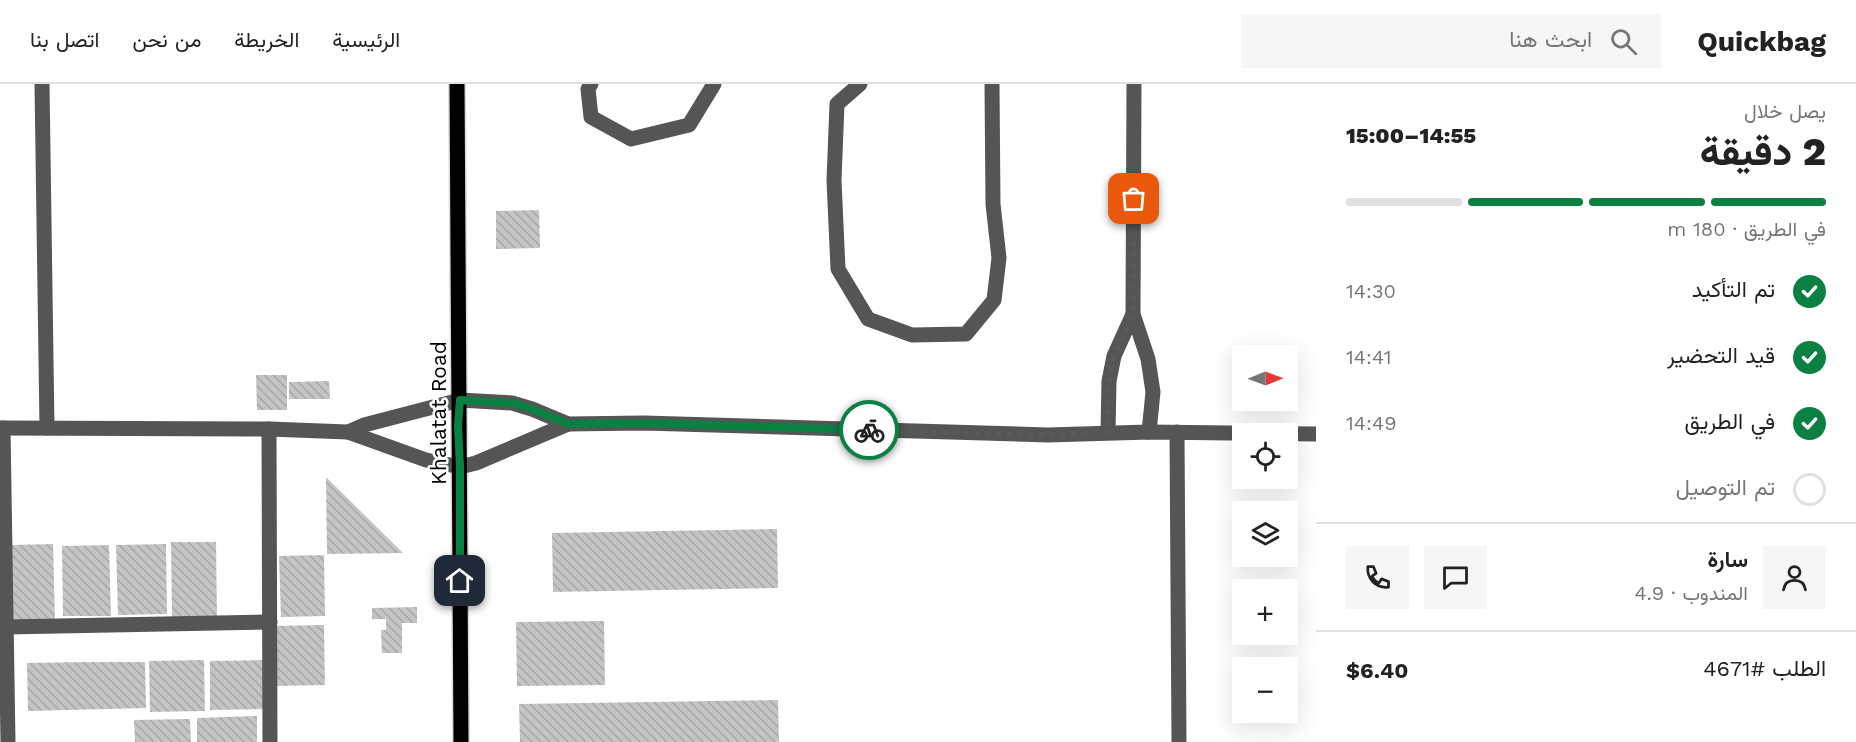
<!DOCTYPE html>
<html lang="ar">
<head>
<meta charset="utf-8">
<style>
	body { margin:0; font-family:"Work Sans",Vazirmatn,sans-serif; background:#f6f6f6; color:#222; direction:rtl; height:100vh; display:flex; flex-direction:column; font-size:22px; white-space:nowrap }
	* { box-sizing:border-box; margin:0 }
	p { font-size:20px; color:#767676 }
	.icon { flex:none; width:33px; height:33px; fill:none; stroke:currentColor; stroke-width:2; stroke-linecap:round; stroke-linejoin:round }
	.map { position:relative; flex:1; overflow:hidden; direction:ltr }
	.details { display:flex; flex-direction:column; background:#fff; width:540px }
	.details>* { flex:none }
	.needle { width:39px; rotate:89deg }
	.controls { position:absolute; left:1232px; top:261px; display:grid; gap:12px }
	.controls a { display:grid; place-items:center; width:66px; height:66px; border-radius:0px; background:#fff; box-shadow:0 6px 24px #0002; font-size:30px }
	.pin { position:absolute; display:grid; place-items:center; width:51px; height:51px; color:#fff; margin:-26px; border-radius:12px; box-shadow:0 3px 9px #0006 }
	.courier { position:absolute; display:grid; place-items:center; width:60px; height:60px; margin:-30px; border:4px solid #0b8043; border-radius:50%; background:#fff; color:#222; box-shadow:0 2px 8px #0007 }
	.overview em { font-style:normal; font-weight:800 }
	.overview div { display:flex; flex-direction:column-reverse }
	.overview { display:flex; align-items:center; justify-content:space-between; height:102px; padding:0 30px }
	h1 { font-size:39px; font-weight:800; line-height:45px }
	.bar { display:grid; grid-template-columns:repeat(4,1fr); gap:9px 6px; align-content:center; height:72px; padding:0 30px }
	.bar i { height:8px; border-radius:4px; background:#e0e0e0 }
	.bar .on { background:#0b8043 }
	.bar p { grid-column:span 4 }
	.line { display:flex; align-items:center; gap:15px; padding:0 30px; border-top:2px solid #e0e0e0 }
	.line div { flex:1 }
	.round { display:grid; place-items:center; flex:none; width:63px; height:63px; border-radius:0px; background:#f6f6f6 }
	ol { padding:0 30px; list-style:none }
	li { display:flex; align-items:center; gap:18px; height:66px }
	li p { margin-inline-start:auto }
	li .icon { padding:6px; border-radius:50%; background:#0b8043; color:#fff; stroke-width:4 }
	li:last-child { color:#767676 }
	li i { width:33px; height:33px; border:3px solid #e0e0e0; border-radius:50% }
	header { display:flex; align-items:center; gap:36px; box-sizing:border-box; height:84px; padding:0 30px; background:#fff; border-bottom:2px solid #e0e0e0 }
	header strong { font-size:28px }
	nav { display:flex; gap:33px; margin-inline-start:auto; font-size:21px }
	.search { width:420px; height:54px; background:#f6f6f6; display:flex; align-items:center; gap:15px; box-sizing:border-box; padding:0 21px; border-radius:0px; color:#767676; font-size:22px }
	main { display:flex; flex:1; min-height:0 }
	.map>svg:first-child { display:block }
	.building { fill:url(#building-back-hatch) }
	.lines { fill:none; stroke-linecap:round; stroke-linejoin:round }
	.major-casing { stroke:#dbdbdb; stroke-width:18 }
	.minor { stroke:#555; stroke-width:15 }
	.major { stroke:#000; stroke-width:15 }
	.done { stroke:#595959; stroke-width:6; stroke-dasharray:0 10.8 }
	.route { stroke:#0b8043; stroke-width:8 }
	.labels { text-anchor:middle; stroke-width:5; stroke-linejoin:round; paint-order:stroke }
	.street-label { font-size:21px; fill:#000; stroke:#fff }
</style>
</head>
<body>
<header>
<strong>Quickbag</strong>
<div class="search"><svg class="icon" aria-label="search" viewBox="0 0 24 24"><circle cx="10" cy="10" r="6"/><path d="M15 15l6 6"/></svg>ابحث هنا</div>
<nav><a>الرئيسية</a><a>الخريطة</a><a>من نحن</a><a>اتصل بنا</a></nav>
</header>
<main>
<section class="details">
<div class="overview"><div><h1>2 دقيقة</h1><p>يصل خلال</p></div><em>14:55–15:00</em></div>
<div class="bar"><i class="on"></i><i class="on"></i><i class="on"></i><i></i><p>في الطريق · 180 m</p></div>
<ol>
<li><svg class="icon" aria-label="check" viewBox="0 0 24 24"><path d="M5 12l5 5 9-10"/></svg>تم التأكيد<p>14:30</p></li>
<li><svg class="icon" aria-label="check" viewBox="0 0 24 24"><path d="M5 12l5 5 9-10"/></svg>قيد التحضير<p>14:41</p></li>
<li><svg class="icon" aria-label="check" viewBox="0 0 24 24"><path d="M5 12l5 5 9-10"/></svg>في الطريق<p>14:49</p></li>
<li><i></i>تم التوصيل</li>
</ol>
<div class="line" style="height:108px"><a class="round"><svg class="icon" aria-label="person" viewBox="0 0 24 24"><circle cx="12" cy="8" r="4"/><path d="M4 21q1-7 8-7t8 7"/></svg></a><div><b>سارة</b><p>المندوب · 4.9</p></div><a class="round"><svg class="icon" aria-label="chat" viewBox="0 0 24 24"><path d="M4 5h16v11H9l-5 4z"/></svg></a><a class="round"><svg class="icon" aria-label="phone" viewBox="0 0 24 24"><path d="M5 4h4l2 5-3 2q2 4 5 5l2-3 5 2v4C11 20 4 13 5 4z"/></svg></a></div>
<div class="line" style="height:78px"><div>الطلب #4671</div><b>$6.40</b></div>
</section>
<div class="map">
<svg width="1316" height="658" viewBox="0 0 1316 658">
	<defs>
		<pattern id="building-back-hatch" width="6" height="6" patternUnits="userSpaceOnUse" patternTransform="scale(1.5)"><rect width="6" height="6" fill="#c4c4c4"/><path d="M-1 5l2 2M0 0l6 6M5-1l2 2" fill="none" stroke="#a7a7a7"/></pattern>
	</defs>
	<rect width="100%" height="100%" fill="#fff"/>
	<g class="building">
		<polygon points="539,126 540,164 496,165 496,127"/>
		<polygon points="256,291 287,291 287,326 257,326"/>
		<polygon points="329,297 330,315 289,315 289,298"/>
		<polygon points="326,393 403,469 327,470"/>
		<polygon points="777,445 778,504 553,508 552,449"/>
		<polygon points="171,458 216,458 217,534 172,535"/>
		<polygon points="53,460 55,536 13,537 12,461"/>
		<polygon points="166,460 167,530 118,531 116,461"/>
		<polygon points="109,461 111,532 63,532 62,462"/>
		<polygon points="324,471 325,532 281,533 279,472"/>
		<polygon points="417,523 417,539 402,539 402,569 382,569 381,546 386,546 386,535 372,535 372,524"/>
		<polygon points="604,537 605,601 517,602 516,538"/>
		<polygon points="324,541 325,601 275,602 274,542"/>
		<polygon points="204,576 205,627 150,628 149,577"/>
		<polygon points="263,576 263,625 210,626 210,577"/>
		<polygon points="85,578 145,578 146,624 28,627 27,579"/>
		<polygon points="778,616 779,658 520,658 519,620"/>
		<polygon points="257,632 257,658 197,658 197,634"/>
		<polygon points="190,635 191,658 135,658 134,636"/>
	</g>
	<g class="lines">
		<defs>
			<polyline id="major" points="457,0 461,658"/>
		</defs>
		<use href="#major" class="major-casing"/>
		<g class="minor">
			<polyline points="42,0 47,344"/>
			<polyline points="591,0 588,5 591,33 631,55 689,41 714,0"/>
			<polyline points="860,0 837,20 834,96 838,185 868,235 912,251 966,250 994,216 999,174 993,120 992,0"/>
			<polyline points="1134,0 1133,230 1148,275 1153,308 1149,348"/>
			<polyline points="0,344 269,345 348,348 426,376 460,383 476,379 568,340"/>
			<polyline points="3,344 8,658"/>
			<polyline points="269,345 270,658"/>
			<polyline points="348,348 364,341 460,316 512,319 532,325 568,340 644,339 1048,351 1149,348 1316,350"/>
			<polyline points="1108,348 1109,297 1114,272 1133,230"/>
			<polyline points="1177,348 1179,658"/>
			<polyline points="6,543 270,538"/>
		</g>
		<use href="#major" class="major"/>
	</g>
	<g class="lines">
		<polyline class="done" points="869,346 1048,351 1108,348 1109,297 1114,272 1133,230 1134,115"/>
		<polyline class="route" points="460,497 460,383 458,341 460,316 512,319 532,325 568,340 644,339 869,346"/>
	</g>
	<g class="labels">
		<g class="street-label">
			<text transform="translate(439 329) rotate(-90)" y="7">Khalatat Road</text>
		</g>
	</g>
</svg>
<div class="controls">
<a><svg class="needle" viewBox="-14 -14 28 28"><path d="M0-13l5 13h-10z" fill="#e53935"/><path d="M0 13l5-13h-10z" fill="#767676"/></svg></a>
<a><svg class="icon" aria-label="locate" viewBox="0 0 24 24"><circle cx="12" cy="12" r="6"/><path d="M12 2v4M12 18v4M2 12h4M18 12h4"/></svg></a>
<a><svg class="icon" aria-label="layers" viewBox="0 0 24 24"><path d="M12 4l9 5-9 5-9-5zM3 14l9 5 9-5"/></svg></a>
<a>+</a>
<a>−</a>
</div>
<div class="pin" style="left:1134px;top:115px;background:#ea580c"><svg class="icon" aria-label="bag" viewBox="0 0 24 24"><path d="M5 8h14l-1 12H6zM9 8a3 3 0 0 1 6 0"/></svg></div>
<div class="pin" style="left:460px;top:497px;background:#1f2937"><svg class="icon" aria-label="home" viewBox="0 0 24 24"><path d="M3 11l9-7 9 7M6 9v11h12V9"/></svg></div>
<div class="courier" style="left:869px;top:346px"><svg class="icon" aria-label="bike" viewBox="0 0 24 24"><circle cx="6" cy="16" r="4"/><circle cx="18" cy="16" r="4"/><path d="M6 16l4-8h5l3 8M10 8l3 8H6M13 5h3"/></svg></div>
</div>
</main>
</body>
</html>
